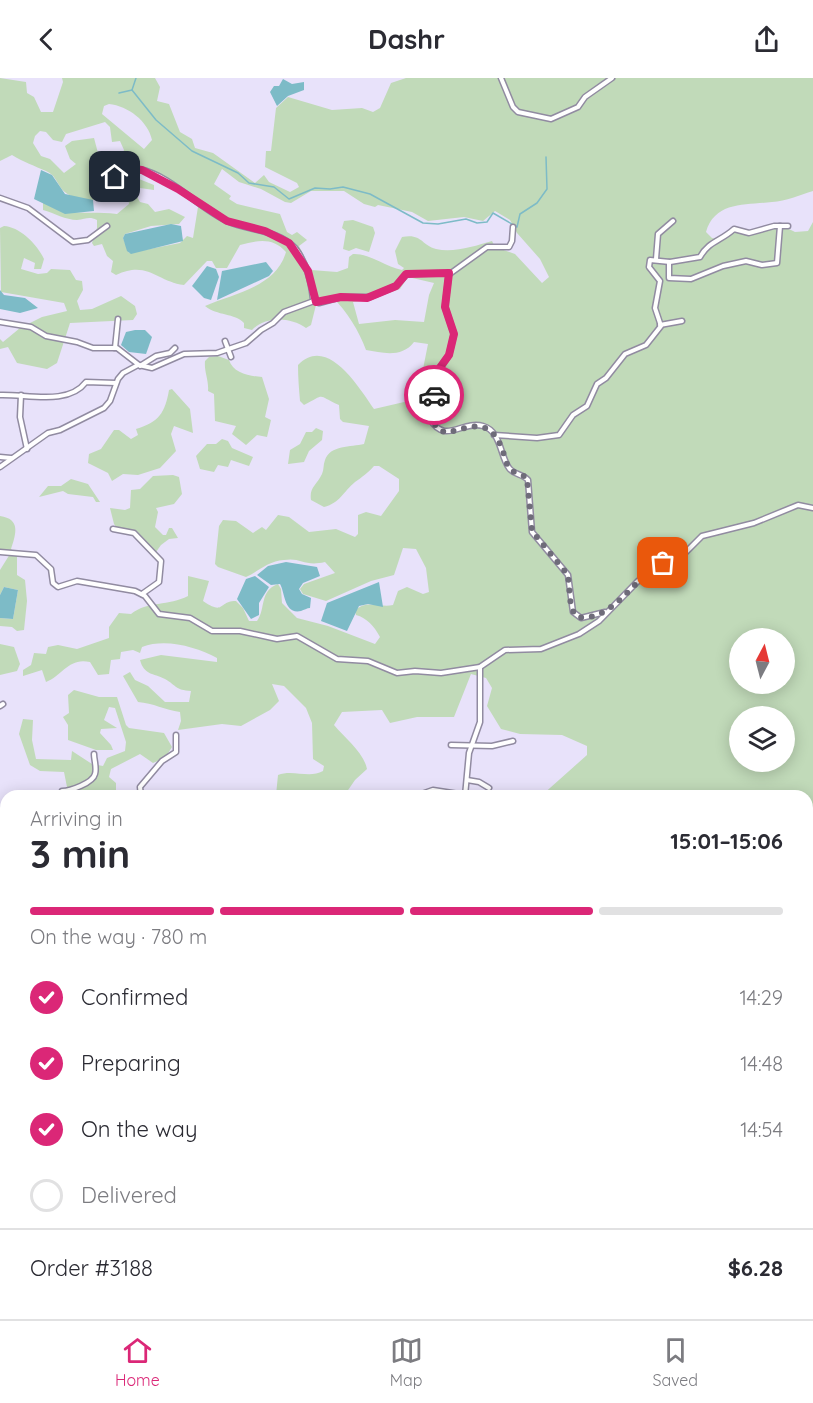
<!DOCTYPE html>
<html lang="en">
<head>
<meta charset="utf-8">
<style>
	body { margin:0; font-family:Quicksand,sans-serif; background:#f7f7f7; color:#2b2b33; height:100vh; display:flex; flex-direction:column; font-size:22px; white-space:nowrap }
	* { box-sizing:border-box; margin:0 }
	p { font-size:20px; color:#7c7c81 }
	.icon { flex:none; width:33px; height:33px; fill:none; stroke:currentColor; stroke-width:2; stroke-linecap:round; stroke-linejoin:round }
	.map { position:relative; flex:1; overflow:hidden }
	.drawer { position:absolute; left:0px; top:712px; width:813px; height:530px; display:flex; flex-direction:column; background:#fff; border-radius:18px 18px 0 0; box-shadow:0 3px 15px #0003 }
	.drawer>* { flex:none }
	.needle { width:39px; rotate:7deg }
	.controls { position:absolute; left:729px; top:550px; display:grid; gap:12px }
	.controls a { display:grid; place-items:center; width:66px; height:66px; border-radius:50%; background:#fff; box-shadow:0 3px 15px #0003; font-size:30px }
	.pin { position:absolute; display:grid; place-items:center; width:51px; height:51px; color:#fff; margin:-26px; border-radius:12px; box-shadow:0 3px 9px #0006 }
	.courier { position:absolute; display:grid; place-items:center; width:60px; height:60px; margin:-30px; border:4px solid #db2777; border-radius:50%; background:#fff; color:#222; box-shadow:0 2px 8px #0007 }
	.head em { font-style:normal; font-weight:700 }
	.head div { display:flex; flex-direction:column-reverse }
	.head { display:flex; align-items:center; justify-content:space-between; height:102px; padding:0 30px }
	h1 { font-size:39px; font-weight:700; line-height:45px }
	.bar { display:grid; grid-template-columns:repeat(4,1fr); gap:9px 6px; align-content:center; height:72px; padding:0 30px }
	.bar i { height:8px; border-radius:4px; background:#e1e1e2 }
	.bar .selected { background:#db2777 }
	.bar p { grid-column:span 4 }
	.line { display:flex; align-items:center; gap:15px; padding:0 30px; border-top:2px solid #e1e1e2 }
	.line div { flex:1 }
	ol { padding:0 30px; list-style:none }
	li { display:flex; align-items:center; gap:18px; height:66px }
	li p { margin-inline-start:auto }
	li .icon { padding:6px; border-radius:50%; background:#db2777; color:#fff; stroke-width:4 }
	li:last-child { color:#7c7c81 }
	li i { width:33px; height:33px; border:3px solid #e1e1e2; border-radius:50% }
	header { display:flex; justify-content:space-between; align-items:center; height:78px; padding:0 30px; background:#fff; font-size:27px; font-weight:700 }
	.menu { display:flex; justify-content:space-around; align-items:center; height:84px; border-top:2px solid #e1e1e2; background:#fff; font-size:16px; color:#7c7c81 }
	.menu a { display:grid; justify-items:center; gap:3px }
	.menu .selected { color:#db2777 }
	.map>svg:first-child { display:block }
	.built { fill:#dbd4f1 }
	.green { fill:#c1dab9; fill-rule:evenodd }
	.water { fill:#7dbbc7 }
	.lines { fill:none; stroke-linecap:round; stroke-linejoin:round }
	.stream { stroke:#7dbbc7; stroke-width:1.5 }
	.minor-casing { stroke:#918ba1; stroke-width:7 }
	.minor { stroke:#fff; stroke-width:4 }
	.done { stroke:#6f6c7a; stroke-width:6; stroke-dasharray:0 10.8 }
	.route { stroke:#db2777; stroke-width:8 }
</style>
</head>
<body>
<header><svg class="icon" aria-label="back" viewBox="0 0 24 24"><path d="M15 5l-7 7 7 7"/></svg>Dashr<svg class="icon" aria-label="share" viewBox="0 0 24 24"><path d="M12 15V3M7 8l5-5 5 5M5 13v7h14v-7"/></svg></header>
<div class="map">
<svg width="813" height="1241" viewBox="0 0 813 1241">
	<rect width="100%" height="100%" fill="#e8e2fa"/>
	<polygon class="built" points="53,1236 442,1236 441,1241 53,1241"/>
	<g class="green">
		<path d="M 0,0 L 26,4 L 27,15 L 34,19 L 41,34 L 53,34 L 63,4 L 62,0 L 155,0 L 160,9 L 157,23 L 169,26 L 180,54 L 192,61 L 195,70 L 213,75 L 255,105 L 264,97 L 269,104 L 290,114 L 299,109 L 297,105 L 265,89 L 266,73 L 271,73 L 276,30 L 288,19 L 332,32 L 362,30 L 373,34 L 380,30 L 391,5 L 406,0 L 813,0 L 813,113 C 800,117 786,123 772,124 C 746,127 715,123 706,154 L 712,160 L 723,162 L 734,152 C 755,158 777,142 795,154 L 808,153 L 813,144 L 813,1133 L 807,1134 L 807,718 L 541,718 L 587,677 L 587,668 L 562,657 L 520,656 L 501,651 L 487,628 L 492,610 L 486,600 L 471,596 L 454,639 L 417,639 L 390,645 L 382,632 L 342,634 L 334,647 C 345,660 364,675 367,691 L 355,702 L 344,718 L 262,718 L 276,717 L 278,697 C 293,691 309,701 323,693 L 324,688 L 313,681 L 312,645 L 306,630 L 284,608 L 272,606 L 279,623 L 270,632 L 241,648 L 222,646 L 178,652 L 181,643 L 180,634 C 165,632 153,625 138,624 L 123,598 L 130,594 L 135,602 L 148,608 L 165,624 L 189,624 L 191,613 C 175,612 177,608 165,601 C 153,595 144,597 140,582 L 161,577 L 217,584 L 217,580 C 196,569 166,560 142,569 L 140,575 L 133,572 L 121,574 L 120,581 L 111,582 L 109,596 L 98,597 L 90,584 C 69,579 63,597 46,604 L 42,592 L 23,598 L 23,592 L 31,587 L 34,575 L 46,576 L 48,569 L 58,567 L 77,571 L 109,560 L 109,549 L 119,535 L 131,536 C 147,523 169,528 188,518 L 188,498 L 209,503 L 203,523 C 225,538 218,523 236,523 L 243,530 L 249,543 L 257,543 C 266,531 259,513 278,506 L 281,511 L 282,525 L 297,540 L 328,548 L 375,566 L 380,559 C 374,548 367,540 356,537 L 355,533 C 365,521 380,530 393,527 L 398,513 L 407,509 L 423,516 L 429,514 L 426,490 L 416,471 L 403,470 L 394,497 L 371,503 L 326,523 L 303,516 L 300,511 L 304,506 L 335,495 L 325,484 C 304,489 301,479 284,482 C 268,483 259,493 246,499 L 218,489 L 215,486 L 219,448 L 223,442 L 236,443 L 253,455 L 262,449 L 266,452 L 278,437 L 289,439 L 309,454 L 336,451 L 355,459 L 358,456 L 358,437 L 366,434 L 381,438 L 399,413 L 399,401 L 379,388 L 374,388 C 368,395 362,399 355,404 C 343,414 340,425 324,429 L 311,422 C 309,409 317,407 322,396 C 324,392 323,387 325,382 C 330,367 351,369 364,366 L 369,348 L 343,344 L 340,341 L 339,327 C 316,317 327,315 304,327 L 300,323 C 299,311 298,300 298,287 C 327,257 358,308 374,331 L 417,321 L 428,266 L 414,264 C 402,280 383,275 366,272 C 359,253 347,233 332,219 L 316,227 L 311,247 L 306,250 C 290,239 266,238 252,252 L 244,250 L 244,245 C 235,235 217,238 205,228 C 235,215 276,209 286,174 C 273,159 258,162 240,167 L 227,190 L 216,190 L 212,183 L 207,183 L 184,207 C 157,204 148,182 116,197 L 111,194 L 113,183 L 107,178 L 102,166 L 94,168 L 92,165 L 97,150 L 97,142 C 89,138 86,141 77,142 C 66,142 54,135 43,132 L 43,124 C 66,140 91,132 117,136 L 129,126 L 128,119 C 115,117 102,122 91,122 C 53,120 63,100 46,93 C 35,88 23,84 12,77 L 0,83 ZM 109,26 C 128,28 148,43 152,62 L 144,71 L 102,36 L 104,28 ZM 105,44 L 110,49 L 112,64 L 120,63 L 124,72 L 121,80 L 98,75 L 94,60 L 72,63 L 65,68 L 70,81 L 76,86 L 64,95 L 50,81 L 41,78 L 33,65 L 35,58 L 40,53 L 46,54 L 53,62 L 62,64 L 66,56 ZM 137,89 L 196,123 L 198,129 L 193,160 L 187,158 L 180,165 L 129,175 L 123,160 L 125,156 L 151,148 L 179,146 L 185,139 L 169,131 L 155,134 L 148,126 L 140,124 L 136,117 L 140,110 L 154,112 L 154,107 L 139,101 L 121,101 L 118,108 L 113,106 L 103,110 L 101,100 ZM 222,91 L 239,104 L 261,111 L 285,124 L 291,125 L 311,113 L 344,113 L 364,126 L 375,129 L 378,127 L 412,134 L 428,143 L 464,139 L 483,143 L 495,133 L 510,142 L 517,155 L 540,181 L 549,199 L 542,205 L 515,176 L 495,169 L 492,163 C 475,168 454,175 436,171 C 421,167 422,155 402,159 L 395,173 L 398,186 L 404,190 L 402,192 C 386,189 369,175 353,176 L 349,179 L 348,190 L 337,194 L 311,192 L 299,168 L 307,162 L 297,154 L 292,157 L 287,154 L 280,136 L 237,126 L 229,121 L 231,118 L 214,106 ZM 408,199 L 434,205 L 429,217 L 424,244 L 395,242 L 359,246 L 353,224 L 369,222 L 400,211 ZM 740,561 L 784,561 L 784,606 L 740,606 ZM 740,639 L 784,639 L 784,684 L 740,684 Z"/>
		<polygon points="353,142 373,149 375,155 369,174 356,170 349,173 343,171 346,153 342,150 344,143"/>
		<path d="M 4,148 C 20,149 37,166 44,181 L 41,191 L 34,191 L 35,185 L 24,180 L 21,191 L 38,196 L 47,195 L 51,191 L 70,192 L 76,202 L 82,203 L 83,212 L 77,223 L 80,232 L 92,231 L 121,218 L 135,228 L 137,236 L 133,242 L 70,245 L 57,285 L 47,291 L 17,285 L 8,269 L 0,271 L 0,261 L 3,264 L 20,250 L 42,239 L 67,233 L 64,225 L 1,214 L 0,150 Z"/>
		<path d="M 218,278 L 229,282 C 233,295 249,298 262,299 L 269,321 L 265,339 L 271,342 L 267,359 L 257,357 L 246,367 L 232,356 L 236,348 L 215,343 L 214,316 L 208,313 C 209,302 204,294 205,283 L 209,279 Z"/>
		<path d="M 172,311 L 190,331 L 193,355 L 174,348 L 171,356 L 176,373 L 160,390 L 138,397 L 123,396 L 112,403 L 108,395 L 88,385 L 89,376 L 101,371 L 114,352 L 119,352 L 131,361 L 138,357 L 136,351 C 159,344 165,335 169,312 Z"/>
		<polygon points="316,350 323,353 322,362 309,373 304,384 288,386 290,372 300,366 306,354 312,354"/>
		<polygon points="222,361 228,363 232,370 253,379 249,388 231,382 228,389 218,387 214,394 200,391 196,378 207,366 216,366"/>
		<polygon points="173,397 179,399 182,416 174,426 156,430 158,434 155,449 163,457 166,457 169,450 172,450 178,460 169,461 161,467 156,474 134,454 119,453 114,446 110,430 125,432 130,430 131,412 140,411 153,398"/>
		<polygon points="71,401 88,406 100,424 96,424 93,419 68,416 63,413 39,419 48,408 61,408"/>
		<path d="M 0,438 C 21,441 16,456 11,471 L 17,477 L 17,497 L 25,502 L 27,523 L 24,552 L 17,553 L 12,549 L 0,548 L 0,540 L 13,541 L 18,512 L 4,509 L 0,517 L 0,492 L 10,476 L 0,475 Z"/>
		<polygon points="0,566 14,569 20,586 17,593 0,597"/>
		<polygon points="74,612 99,619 117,619 126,647 129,650 164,655 172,669 165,680 153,685 140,676 111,691 109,699 116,705 116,714 108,718 76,718 67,709 64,694 40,693 30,687 19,656 23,641 33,642 32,662 36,681 71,682 72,673 92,686 103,688 107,680 125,673 126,664 115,630 109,629 104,642 117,650 101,651 100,655 111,667 113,672 96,672 68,662 68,647 63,639 69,635 68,617"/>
		<polygon points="403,1236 652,1236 656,1239 667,1236 751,1236 753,1241 401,1241"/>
	</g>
	<g class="water">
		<polygon points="283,1 292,6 304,4 304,12 288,18 277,28 270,14 274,8 279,8"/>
		<polygon points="41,92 52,97 65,116 93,122 94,133 65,136 34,121"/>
		<polygon points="171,146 181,148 183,163 131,176 127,173 123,160 125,156"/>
		<polygon points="266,184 273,193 269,198 217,222 222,193"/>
		<polygon points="207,188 216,191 219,199 211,222 204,220 192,208"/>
		<polygon points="0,212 4,217 25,220 38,230 20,235 0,231"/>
		<polygon points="135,252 145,252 152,259 146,276 129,274 121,267 126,254"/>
		<path d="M 286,484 L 317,489 L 320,498 L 303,505 L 299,511 L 302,516 L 311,520 L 310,530 C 307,530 304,532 301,533 C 284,537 285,514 280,506 L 271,507 L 257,497 L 268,488 Z"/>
		<polygon points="255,498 269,509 259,525 259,537 251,541 237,521 246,501"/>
		<polygon points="379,504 383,529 368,526 359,528 347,553 321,543 327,525"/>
		<polygon points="4,509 18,512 13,541 0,540 0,517"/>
	</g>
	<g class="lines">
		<g class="stream">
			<polyline points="132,12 156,42 192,73 238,95 249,105 274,109 289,121 315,110 330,111 343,109 370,116 423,145 438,146 466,141 477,145 487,144 493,135 517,149 520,136 537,125 547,111 546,79"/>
			<polyline points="119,15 132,12 136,0"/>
		</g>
		<defs>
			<g id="minor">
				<polyline points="501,0 513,29 518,34 551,41 578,29 585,19 612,0"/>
				<path d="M 100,101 C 114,100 127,88 139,91 C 172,98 197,129 227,143 C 249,153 277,151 295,170 C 307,185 311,203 313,221 L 319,225 L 341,219 L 370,219 L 396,208 L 407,196 L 451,195 L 487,169 L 509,169 L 512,163 L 513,149"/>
				<polyline points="0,120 28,130 73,164 88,162 107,148"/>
				<polyline points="656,181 658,156 673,143"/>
				<polyline points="669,184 669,200 691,201 723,188 746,183 762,187 777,185 780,148"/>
				<path d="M 449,195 L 445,229 L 454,256 L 449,277 L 439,291 L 430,341 C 445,367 462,342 483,348 C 501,353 500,378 509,390 C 514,397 523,396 528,402 L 532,454 L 568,497 L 573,534 L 581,540 L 605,534"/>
				<polyline points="0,244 31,249 46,258 77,264 93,270 117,270 139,287 152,290 184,276 217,275 246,265 261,252 273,245 284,234 314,223"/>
				<polyline points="660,247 682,243"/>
				<polyline points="225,263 231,279"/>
				<polyline points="115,270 118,241"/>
				<polyline points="140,288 156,278 170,275 175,270"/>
				<path d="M 0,317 C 27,316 68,328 86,304 L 116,305"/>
				<polyline points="21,317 20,339 27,371"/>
				<path d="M 494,357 L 537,360 L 559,357 L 573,337 L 587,328 L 597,306 L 606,300 L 625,276 L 646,267 L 661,248 L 655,230 L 660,203 L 649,189 L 650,182 L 670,184 L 700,179 C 709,163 721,163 734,151 L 749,155 L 774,148 L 788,148"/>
				<polyline points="0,379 11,380"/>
				<polyline points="0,389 48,355 60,352 104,330 110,323 118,301 123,295 138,287"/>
				<polyline points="113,451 134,455 161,483 159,504 142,516"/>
				<polyline points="0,474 36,477 51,491 53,505 58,509 77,503 135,513 145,518 159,536 190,540 212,553 240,553 277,561 297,558 337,581 368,583 397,595 415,593 441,595 480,589 505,572 541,571 579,556 599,543 638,503 659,486 681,479 702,458 754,445 798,427 813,430"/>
				<polyline points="0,628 3,626"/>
				<polyline points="451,667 492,668 513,663"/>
				<polyline points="467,702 479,704 489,710"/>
				<path d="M 62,713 C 70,713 93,705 95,696 C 97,690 94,682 94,676"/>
				<polyline points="141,718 140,709 162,683 176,674 176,657"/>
				<polyline points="416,718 433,712 465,717"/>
				<polyline points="465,718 469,675 480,644 480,589"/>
				<polyline points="0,758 6,759"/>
				<polyline points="0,905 6,905"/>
				<polyline points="0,934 6,935"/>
				<polyline points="807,1214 813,1207"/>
				<polyline points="754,1236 755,1241"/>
				<polyline points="804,1236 804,1241"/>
			</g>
		</defs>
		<use href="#minor" class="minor-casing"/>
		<use href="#minor" class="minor"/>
	</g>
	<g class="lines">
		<path class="done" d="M 434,317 L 429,338 L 438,351 L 446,355 C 474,348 491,339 503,374 C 505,379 506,386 510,391 C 515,396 522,396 527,400 L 532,453 L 568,497 L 571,530 L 577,539 C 614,545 634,497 663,485"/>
		<polyline class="route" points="115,99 129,91 142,92 178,111 227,143 265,153 289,165 308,193 316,224 341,219 367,220 396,208 406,196 449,195 445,229 454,256 449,277 439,291 434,317"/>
	</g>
</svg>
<div class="controls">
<a><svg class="needle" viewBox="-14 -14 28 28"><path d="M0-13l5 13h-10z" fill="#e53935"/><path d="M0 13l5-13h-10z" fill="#7c7c81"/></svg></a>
<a><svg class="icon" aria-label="layers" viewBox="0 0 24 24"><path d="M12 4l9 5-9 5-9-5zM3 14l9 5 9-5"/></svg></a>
</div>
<div class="pin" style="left:663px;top:485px;background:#ea580c"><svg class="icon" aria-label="bag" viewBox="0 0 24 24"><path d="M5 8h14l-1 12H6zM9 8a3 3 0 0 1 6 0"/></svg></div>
<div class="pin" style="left:115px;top:99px;background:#1f2937"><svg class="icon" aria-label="home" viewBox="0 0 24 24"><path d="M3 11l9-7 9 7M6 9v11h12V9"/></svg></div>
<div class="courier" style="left:434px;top:317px"><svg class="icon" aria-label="car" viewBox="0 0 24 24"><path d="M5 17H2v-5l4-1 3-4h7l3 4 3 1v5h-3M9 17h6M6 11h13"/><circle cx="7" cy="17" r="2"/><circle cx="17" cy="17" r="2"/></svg></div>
<section class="drawer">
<div class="head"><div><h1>3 min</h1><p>Arriving in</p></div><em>15:01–15:06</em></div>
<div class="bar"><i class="selected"></i><i class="selected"></i><i class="selected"></i><i></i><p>On the way · 780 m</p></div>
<ol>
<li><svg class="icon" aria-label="check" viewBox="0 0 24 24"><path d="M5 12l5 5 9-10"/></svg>Confirmed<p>14:29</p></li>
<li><svg class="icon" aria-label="check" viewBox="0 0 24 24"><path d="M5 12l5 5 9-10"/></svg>Preparing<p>14:48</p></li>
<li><svg class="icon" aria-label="check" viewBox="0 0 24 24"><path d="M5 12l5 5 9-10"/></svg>On the way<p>14:54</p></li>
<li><i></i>Delivered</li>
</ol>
<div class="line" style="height:78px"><div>Order #3188</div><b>$6.28</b></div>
</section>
</div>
<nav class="menu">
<a class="selected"><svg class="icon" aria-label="home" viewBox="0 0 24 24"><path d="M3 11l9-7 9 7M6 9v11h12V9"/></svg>Home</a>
<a><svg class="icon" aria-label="map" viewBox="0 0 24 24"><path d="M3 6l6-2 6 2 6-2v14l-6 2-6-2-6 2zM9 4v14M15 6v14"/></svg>Map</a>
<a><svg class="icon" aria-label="saved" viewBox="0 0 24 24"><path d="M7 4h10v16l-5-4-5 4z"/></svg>Saved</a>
</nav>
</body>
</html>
